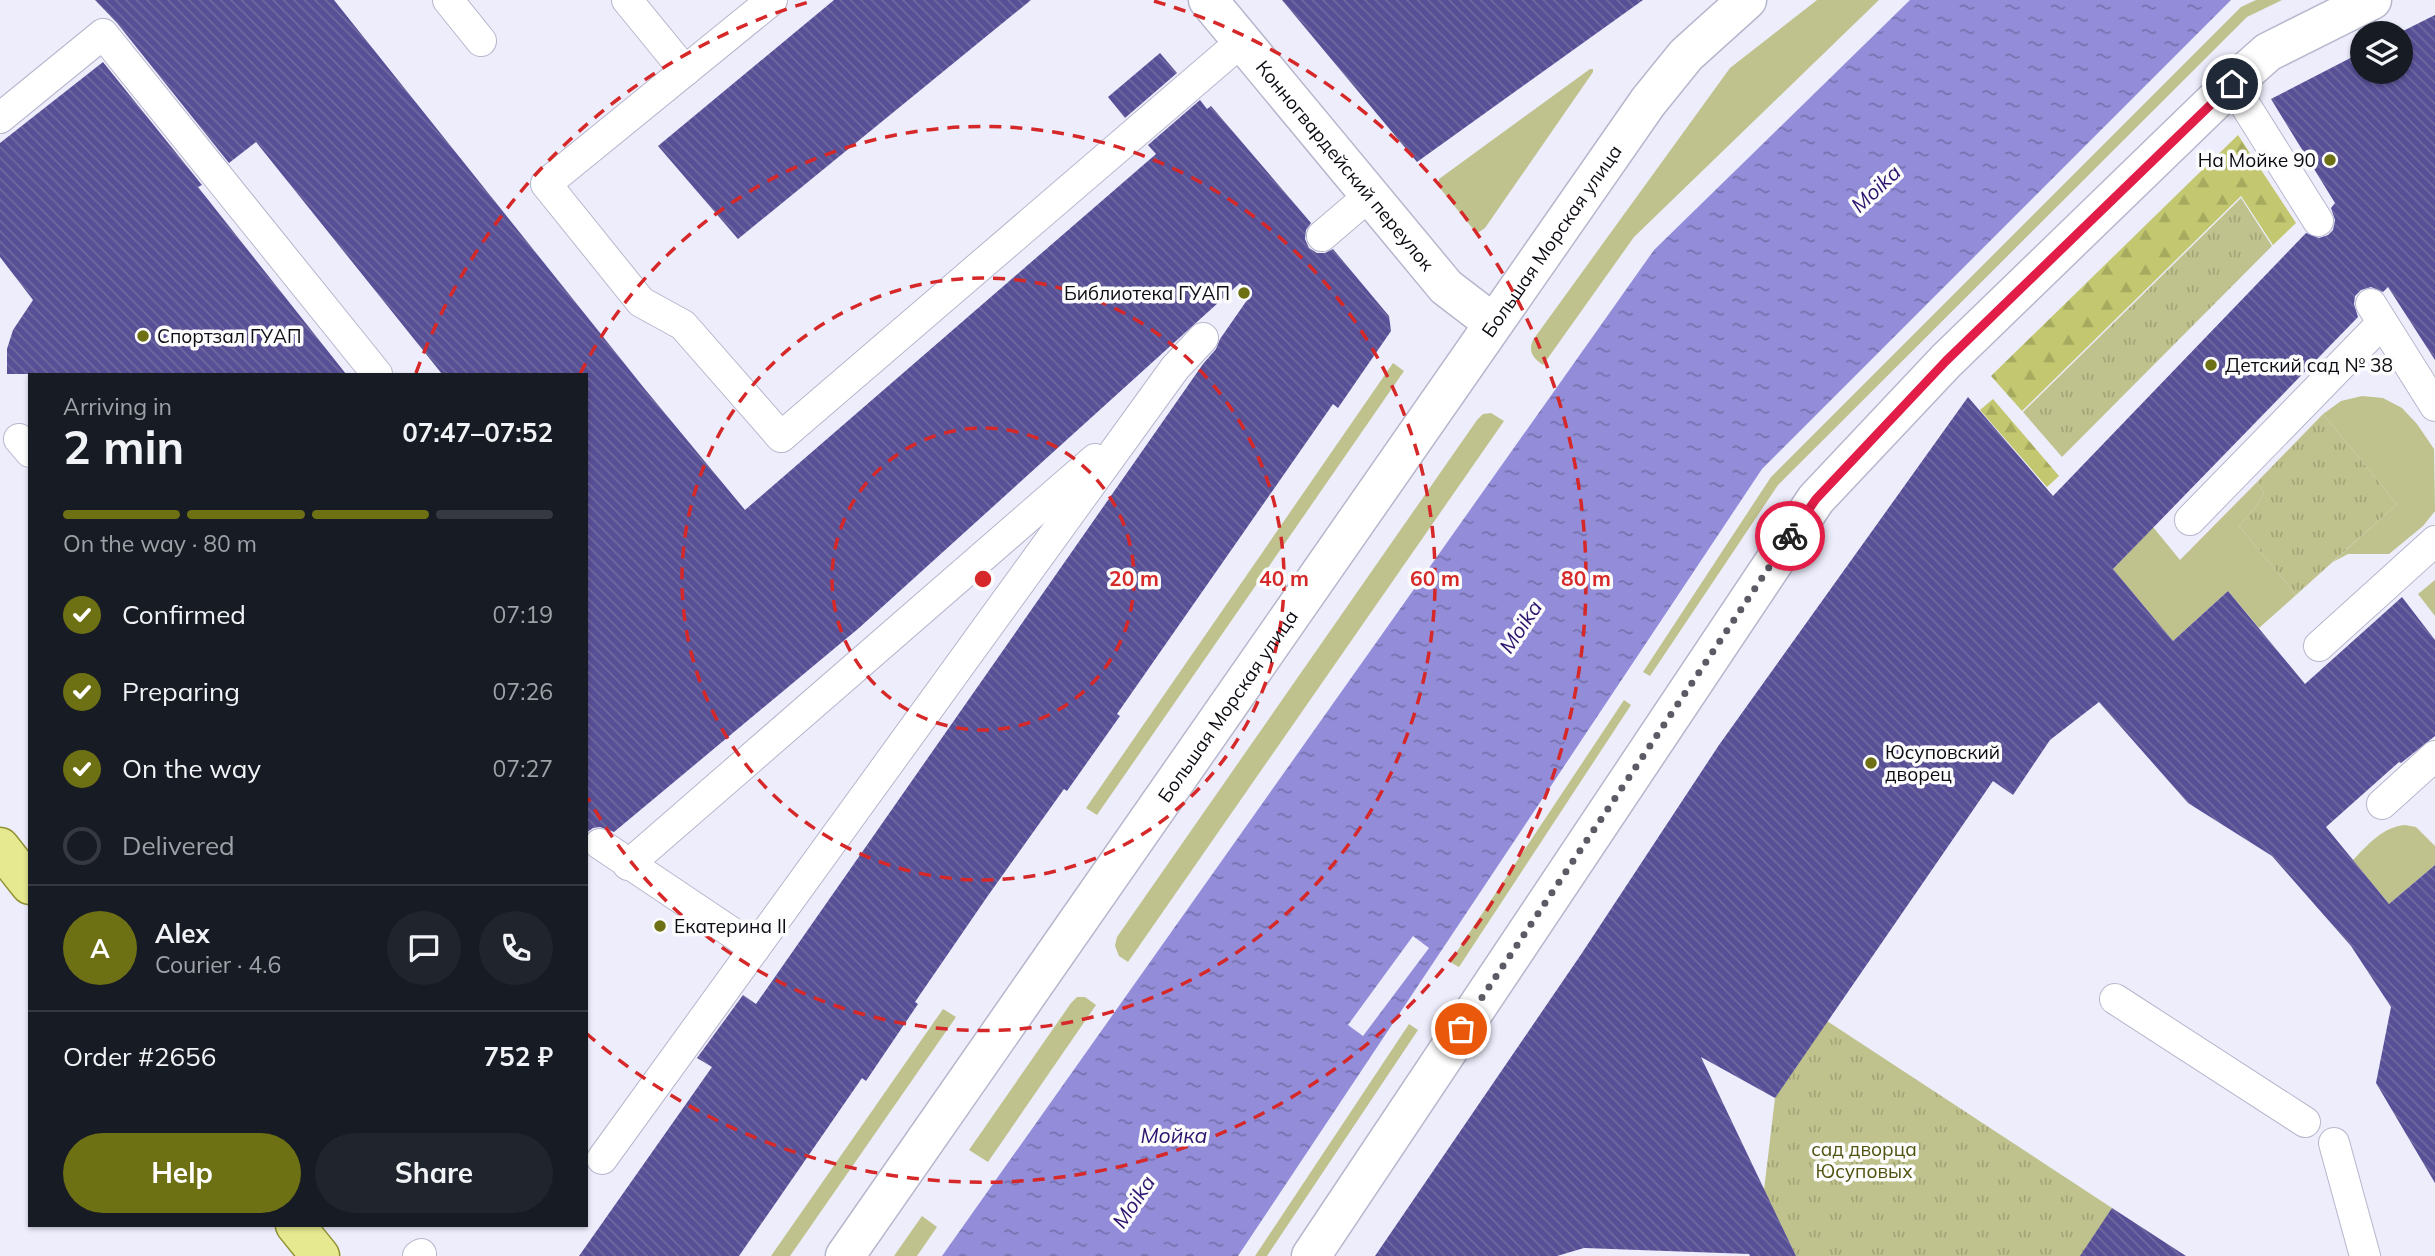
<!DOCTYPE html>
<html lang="en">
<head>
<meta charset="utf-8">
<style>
	body { margin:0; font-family:Mulish,sans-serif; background:#20242c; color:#f1f3f6; height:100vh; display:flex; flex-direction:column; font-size:26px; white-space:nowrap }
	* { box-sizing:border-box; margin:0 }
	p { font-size:23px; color:#9ea1a6 }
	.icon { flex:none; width:38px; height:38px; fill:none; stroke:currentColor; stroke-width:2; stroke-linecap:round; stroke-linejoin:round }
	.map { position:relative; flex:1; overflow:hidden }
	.details { position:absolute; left:28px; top:373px; width:560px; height:854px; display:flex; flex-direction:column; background:#171b24; border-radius:0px; box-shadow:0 2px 5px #0004 }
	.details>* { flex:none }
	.tools { position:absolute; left:2350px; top:21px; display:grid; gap:14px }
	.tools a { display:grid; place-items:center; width:63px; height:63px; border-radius:50%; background:#171b24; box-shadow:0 2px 5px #0004; font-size:35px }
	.pin { position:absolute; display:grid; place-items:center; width:60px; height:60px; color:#fff; margin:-30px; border:4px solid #fff; border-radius:50%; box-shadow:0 2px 7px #0007 }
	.courier { position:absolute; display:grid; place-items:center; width:70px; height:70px; margin:-35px; border:5px solid #e11d48; border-radius:50%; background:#fff; color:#222; box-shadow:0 2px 9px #0007 }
	.headline em { font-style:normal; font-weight:700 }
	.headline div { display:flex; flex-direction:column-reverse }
	.headline { display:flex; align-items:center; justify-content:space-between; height:119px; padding:0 35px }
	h1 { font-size:46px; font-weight:700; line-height:52px }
	.bar { display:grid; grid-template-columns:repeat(4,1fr); gap:10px 7px; align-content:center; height:84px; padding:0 35px }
	.bar i { height:9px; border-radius:5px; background:#363941 }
	.bar .current { background:#6e7014 }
	.bar p { grid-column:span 4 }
	.line { display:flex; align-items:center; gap:18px; padding:0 35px; border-top:2px solid #363941 }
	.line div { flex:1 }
	.round { display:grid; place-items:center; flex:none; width:74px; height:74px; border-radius:37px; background:#20242c }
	ol { padding:0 35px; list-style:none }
	li { display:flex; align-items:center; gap:21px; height:77px }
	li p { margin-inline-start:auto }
	li .icon { padding:7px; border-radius:50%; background:#6e7014; color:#fff; stroke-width:4 }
	li:last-child { color:#9ea1a6 }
	li i { width:38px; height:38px; border:4px solid #363941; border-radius:50% }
	.button { display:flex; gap:14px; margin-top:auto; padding:14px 35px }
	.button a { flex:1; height:80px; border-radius:42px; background:#6e7014; color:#fff; font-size:28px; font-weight:700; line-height:80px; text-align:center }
	.button a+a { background:#20242c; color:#f1f3f6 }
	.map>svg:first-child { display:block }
	.grass { fill:#bfc28c }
	.forest { fill:url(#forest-firs) }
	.park { fill:url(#park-tufts) }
	.water { fill:url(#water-ripples) }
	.pier { fill:#ededfc }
	.building { fill:url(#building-back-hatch) }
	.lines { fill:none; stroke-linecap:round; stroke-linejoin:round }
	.service-casing { stroke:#b6b6cd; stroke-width:32 }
	.minor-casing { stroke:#b6b6cd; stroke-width:41 }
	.tertiary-casing { stroke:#b6b6cd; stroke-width:41 }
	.primary-casing { stroke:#909234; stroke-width:41 }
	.service { stroke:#fff; stroke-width:30 }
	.minor { stroke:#fff; stroke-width:38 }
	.tertiary { stroke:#fff; stroke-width:38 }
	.primary { stroke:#e7e990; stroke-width:38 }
	.done { stroke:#5b5a65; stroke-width:7; stroke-dasharray:0 12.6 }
	.route { stroke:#e11d48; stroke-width:9 }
	.ring { fill:none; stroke:#d62828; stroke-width:3.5; stroke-dasharray:12 9 }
	.poi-dot { fill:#6e7014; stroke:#fcfcfc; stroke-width:2.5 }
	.labels { text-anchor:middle; stroke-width:7; stroke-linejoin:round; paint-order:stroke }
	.poi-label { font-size:19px; fill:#0c0b13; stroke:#fcfcfc; text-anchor:start }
	.street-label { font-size:19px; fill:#0c0b13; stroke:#fcfcfc }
	.park-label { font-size:19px; fill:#50520f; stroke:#fcfcfc }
	.water-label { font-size:21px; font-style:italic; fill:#2d146e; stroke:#fcfcfc }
	.centre { fill:#d62828; stroke:#fcfcfc; stroke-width:3.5 }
	.ring-label { font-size:21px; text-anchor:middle; font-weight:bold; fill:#d62828; stroke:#fcfcfc; stroke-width:7; stroke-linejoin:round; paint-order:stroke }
</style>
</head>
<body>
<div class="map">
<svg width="2435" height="1256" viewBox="0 0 2435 1256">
	<defs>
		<pattern id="forest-firs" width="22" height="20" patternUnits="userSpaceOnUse" patternTransform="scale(1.75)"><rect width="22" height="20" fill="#c3c76f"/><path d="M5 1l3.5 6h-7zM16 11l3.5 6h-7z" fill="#a6aa5f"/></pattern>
		<pattern id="park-tufts" width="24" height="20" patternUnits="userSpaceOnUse" patternTransform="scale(1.75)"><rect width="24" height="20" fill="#bfc28c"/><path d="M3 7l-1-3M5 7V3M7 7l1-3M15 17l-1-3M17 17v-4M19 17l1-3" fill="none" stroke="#a3a578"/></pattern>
		<pattern id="water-ripples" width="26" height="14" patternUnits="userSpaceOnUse" patternTransform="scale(1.75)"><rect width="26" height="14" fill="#938dd9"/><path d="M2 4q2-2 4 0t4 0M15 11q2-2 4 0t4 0" fill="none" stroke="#7671af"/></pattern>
		<pattern id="building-back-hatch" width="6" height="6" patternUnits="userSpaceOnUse" patternTransform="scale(1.75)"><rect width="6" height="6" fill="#585097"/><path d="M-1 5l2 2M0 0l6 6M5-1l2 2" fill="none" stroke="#706a9f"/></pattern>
	</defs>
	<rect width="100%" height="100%" fill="#ededfc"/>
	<g class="grass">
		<path d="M 1817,0 L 1879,0 L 1634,237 L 1543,365 C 1533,358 1528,352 1533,340 L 1730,68 Z"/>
		<polygon points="2256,0 2282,0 2247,17 1778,485 1650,676 1643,672 1771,477 2241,7"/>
		<polygon points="1590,69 1593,69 1593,72 1485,228 1479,232 1473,229 1439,187 1439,179"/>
		<polygon points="1393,363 1404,371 1097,815 1086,808"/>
		<polygon points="2362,396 2383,398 2402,408 2417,424 2434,449 2435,511 2423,526 2389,554 2348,554 2333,562 2397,504 2323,414 2341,401"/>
		<polygon points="1491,413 1504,421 1128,962 1119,956 1115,946 1117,937 1477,420 1483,414"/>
		<polygon points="2258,481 2264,493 2257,505 2239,526 2296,595 2259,628 2228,591 2173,641 2113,569 2153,527 2180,560"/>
		<polygon points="2435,580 2435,616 2418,594"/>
		<polygon points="1624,700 1631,705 1459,967 1450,962"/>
		<path d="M 2405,825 L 2416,827 L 2435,846 L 2435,865 L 2389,904 L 2353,860 C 2368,845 2382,827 2405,825 Z"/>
		<polygon points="1077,997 1085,997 1096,1005 988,1162 969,1150 1071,1003"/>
		<polygon points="943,1009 956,1017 790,1256 771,1256"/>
		<polygon points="1409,1024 1418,1030 1267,1256 1255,1256"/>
		<polygon points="922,1216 937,1227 917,1256 894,1256"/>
	</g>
	<g class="forest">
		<polygon points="2238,135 2296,223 2273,245 2241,196 2022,411 1991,376"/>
		<polygon points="1993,399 2059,476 2047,487 1980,410"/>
	</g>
	<g class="park">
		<polygon points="2241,198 2272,246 2062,457 2023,412"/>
		<polygon points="2323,414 2397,504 2296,595 2239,526 2257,505 2264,493 2258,481"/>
		<polygon points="1827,1021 2112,1208 2092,1256 1796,1256 1764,1190 1775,1098"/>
	</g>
	<polygon class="water" points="1910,0 2231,0 1762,469 1238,1256 942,1256 1654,250"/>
	<polygon class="pier" points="1413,936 1429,948 1363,1036 1348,1025"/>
	<g class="building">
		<polygon points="95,0 334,0 644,388 745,510 1156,154 1148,145 1200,100 1207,109 1211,106 1311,223 1306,230 1305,239 1309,248 1317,253 1325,253 1333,249 1389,316 1391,331 1338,408 1333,404 1117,714 1120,716 1067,791 1064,789 987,897 915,1002 918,1004 866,1081 862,1078 739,1256 579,1256 712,1067 697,1058 743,995 756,1004 1203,364 1216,349 1220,339 1252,293 1240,283 859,628 614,832 600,827 593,828 586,833 586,374 442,374 256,142 229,163 117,23"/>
		<polygon points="834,0 1031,0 738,239 658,146"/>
		<polygon points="1282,0 1643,0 1417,162"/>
		<polygon points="2435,15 2435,360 2388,287 2383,292 2371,287 2361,290 2355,296 2354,304 2358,317 2113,569 2173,641 2228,591 2305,684 2402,597 2435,640 2435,736 2401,763 2399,762 2326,827 2389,904 2435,865 2435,1183 2376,1083 2391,1007 2351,946 2272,856 2188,803 2099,702 2050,740 2013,795 1993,781 1775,1098 1701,1057 1796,1256 1750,1256 1749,1254 1584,1248 1557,1256 1375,1256 1582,953 1719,745 1968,397 2053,496 2306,233 2319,238 2328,235 2333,230 2335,220 2331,208 2335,203 2271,99 2362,52 2362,72 2401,72 2401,33 2399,33"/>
		<polygon points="1160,53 1177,73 1125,118 1108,97"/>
		<polygon points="103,62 202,185 198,187 346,374 7,374 7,349 13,330 33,300 0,257 0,143"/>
		<polygon points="2112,1208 2186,1256 2080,1256"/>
	</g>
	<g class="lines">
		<defs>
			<g id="service">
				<polyline points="448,0 481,41"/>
				<polyline points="627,0 685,71"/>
				<polyline points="772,0 546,184 641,302 683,325 781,437 1242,41"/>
				<polyline points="2232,84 2318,221"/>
				<polyline points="0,118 103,34 377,374"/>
				<polyline points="1322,236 1370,195"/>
				<polyline points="2371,304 2435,406"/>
				<polyline points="19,439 30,452"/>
				<polyline points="2190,520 2382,323"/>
				<polyline points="2319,646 2435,541"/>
				<polyline points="2382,804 2435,756"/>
				<polyline points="600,844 755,948"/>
				<polyline points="628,865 1095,459"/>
				<polyline points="2115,999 2305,1122"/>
				<polyline points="2334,1143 2365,1256"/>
				<polyline points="602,1159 1175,368 1203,338"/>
				<polyline points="418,1256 421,1254"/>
			</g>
			<g id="minor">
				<path id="s1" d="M 1208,0 L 1446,287 L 1493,323"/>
				<polyline points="1311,1256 1816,499 1946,361 2232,84 2268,52 2372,0"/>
			</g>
			<g id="tertiary">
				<path id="s2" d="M 845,1256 L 1648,102 L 1686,55 L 1747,0"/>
			</g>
			<g id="primary">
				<polyline points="0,847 30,885"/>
				<polyline points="295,1225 320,1256"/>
			</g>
		</defs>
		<use href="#service" class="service-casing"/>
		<use href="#minor" class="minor-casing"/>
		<use href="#tertiary" class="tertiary-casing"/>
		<use href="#primary" class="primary-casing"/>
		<use href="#service" class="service"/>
		<use href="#minor" class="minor"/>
		<use href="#tertiary" class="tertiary"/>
		<use href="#primary" class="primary"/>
	</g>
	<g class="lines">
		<polyline class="done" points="1461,1029 1790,536"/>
		<polyline class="route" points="1790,536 1816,499 1946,361 2232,84"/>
	</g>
	<g class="ring">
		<circle cx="983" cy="579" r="151"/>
		<circle cx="983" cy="579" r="301"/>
		<path d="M580 374A452 452 0 1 1 588 798"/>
		<path d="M416 373A603 603 0 0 1 812 1M1154 1A603 603 0 1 1 587 1034"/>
	</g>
	<g class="poi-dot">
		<circle cx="2330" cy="160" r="7"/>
		<circle cx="1244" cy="293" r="7"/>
		<circle cx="143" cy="336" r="7"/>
		<circle cx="2211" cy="365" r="7"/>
		<circle cx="1871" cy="763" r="7"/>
		<circle cx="660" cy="926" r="7"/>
	</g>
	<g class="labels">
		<g class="poi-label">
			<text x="2316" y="167" text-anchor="end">На Мойке 90</text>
			<text x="1230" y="300" text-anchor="end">Библиотека ГУАП</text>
			<text x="157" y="343">Спортзал ГУАП</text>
			<text x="2225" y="372">Детский сад № 38</text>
			<text x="1885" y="759">Юсуповский<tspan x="1885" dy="22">дворец</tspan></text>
			<text x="674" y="933">Екатерина II</text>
		</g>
		<g class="street-label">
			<text dy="7" stroke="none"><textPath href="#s1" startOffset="215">Конногвардейский переулок</textPath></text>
			<text dy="7" stroke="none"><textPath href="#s2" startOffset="1237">Большая Морская улица</textPath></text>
			<text dy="7" stroke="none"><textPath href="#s2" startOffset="670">Большая Морская улица</textPath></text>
		</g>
		<g class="park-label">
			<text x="1864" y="1156">сад дворца<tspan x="1864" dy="22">Юсуповых</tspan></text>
		</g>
		<g class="water-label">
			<text transform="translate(1876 189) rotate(-43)" y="7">Moika</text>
			<text transform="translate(1521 627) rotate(-56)" y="7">Moika</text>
			<text x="1174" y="1143">Мойка</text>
			<text transform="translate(1134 1202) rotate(-56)" y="7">Moika</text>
		</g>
	</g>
	<circle cx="983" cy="579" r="10" class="centre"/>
	<g class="ring-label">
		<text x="1134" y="586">20 m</text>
		<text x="1284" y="586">40 m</text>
		<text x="1435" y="586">60 m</text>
		<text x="1586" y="586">80 m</text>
	</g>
</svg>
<div class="tools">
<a><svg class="icon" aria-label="layers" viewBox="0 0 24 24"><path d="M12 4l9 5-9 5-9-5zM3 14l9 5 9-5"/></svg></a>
</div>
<div class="pin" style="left:1461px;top:1029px;background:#ea580c"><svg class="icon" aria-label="bag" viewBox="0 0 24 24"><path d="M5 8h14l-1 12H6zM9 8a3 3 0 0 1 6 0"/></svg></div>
<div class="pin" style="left:2232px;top:84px;background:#1f2937"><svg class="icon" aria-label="home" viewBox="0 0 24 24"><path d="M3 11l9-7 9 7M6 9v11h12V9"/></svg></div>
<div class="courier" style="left:1790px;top:536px"><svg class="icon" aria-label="bike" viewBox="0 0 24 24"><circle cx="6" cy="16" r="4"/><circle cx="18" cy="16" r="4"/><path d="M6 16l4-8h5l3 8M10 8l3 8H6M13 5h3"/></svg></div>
<section class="details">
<div class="headline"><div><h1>2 min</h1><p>Arriving in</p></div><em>07:47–07:52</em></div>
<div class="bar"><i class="current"></i><i class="current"></i><i class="current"></i><i></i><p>On the way · 80 m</p></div>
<ol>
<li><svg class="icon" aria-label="check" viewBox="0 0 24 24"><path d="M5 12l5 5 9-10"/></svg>Confirmed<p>07:19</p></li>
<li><svg class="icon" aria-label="check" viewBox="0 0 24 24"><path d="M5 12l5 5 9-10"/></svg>Preparing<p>07:26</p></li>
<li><svg class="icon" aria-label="check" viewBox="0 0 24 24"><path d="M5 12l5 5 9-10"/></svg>On the way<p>07:27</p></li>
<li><i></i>Delivered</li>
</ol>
<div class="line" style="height:126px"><b class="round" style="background:#6e7014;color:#fff">A</b><div><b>Alex</b><p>Courier · 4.6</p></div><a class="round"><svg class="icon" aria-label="chat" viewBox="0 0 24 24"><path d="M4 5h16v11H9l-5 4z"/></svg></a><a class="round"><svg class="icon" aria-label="phone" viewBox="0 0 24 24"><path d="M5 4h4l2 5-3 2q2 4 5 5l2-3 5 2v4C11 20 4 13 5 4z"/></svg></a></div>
<div class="line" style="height:91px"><div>Order #2656</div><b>752 ₽</b></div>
<div class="button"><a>Help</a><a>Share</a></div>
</section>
</div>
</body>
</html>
